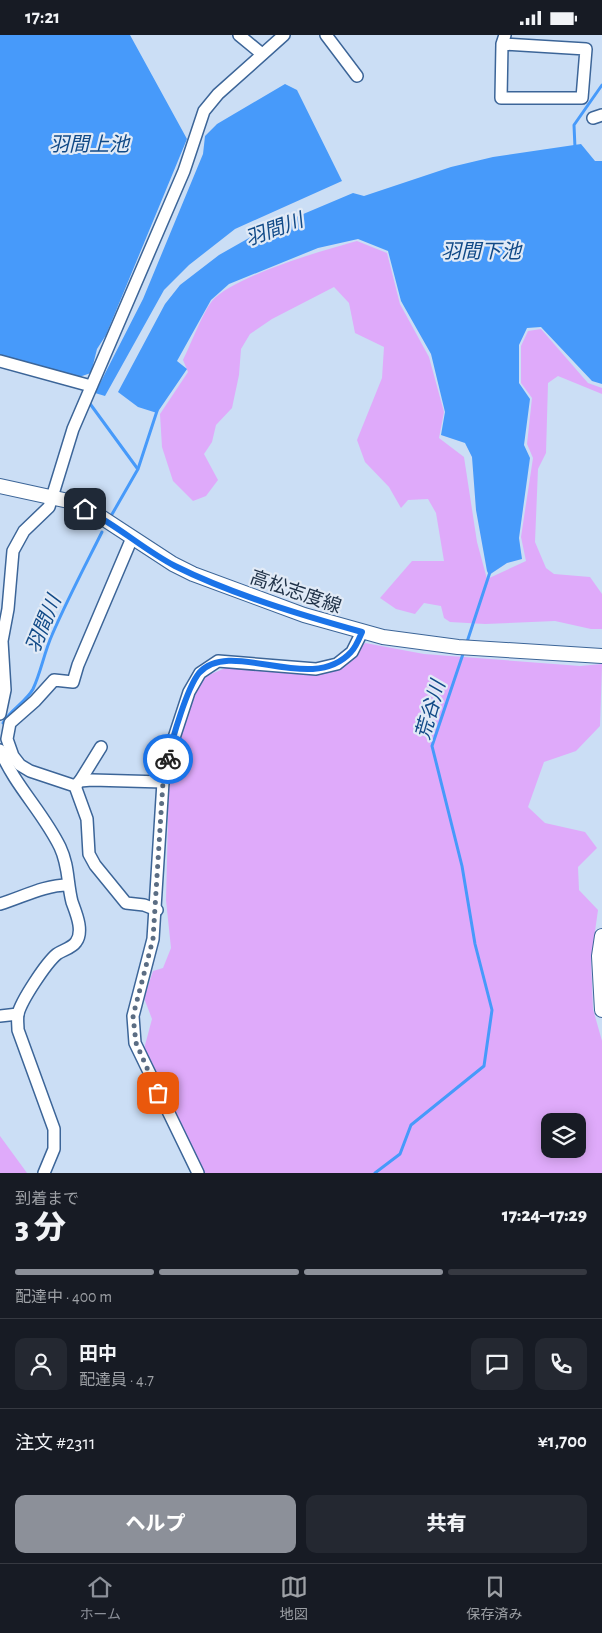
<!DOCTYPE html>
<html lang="ja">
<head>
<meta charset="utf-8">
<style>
	body { margin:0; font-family:"Alegreya Sans","Noto Sans JP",sans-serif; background:#242831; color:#f1f3f6; height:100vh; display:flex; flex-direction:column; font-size:19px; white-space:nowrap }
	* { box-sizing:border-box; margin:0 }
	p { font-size:16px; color:#9ea1a6 }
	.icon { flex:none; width:28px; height:28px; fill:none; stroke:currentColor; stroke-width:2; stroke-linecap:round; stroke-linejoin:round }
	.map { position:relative; height:1138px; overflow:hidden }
	.details { display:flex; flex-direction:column; background:#171b24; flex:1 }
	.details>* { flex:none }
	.buttons { position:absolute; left:541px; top:1078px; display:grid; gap:10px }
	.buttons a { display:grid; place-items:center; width:45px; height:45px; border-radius:10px; background:#171b24; box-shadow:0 2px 12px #0003; font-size:25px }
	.pin { position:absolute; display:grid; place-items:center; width:42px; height:42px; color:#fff; margin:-21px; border-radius:10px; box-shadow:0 2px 8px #0006 }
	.courier { position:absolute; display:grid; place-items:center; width:50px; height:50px; margin:-25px; border:4px solid #1a73e8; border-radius:50%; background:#fff; color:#222; box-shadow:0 1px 6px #0007 }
	.overview em { font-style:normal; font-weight:800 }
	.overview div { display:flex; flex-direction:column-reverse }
	.overview { display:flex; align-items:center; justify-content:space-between; height:85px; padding:0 15px }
	h1 { font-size:32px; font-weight:800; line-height:38px }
	.bar { display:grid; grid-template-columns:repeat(4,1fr); gap:8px 5px; align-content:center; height:60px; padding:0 15px }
	.bar i { height:6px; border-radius:4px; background:#363941 }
	.bar .selected { background:#8c9099 }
	.bar p { grid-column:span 4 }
	.line { display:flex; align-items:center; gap:12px; padding:0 15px; border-top:1px solid #363941 }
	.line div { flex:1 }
	.round { display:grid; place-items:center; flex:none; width:52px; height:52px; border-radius:10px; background:#242831 }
	.cta { display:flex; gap:10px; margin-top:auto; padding:10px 15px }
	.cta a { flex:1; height:58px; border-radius:10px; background:#8c9099; color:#fff; font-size:20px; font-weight:800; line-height:58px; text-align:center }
	.cta a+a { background:#242831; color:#f1f3f6 }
	.status { display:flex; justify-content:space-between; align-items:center; height:35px; padding:0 25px; background:#171b24; direction:ltr }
	.status svg { height:14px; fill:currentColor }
	.tabs { display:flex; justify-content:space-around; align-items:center; height:70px; border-top:1px solid #363941; background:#171b24; font-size:14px; color:#9ea1a6 }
	.tabs a { display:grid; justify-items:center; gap:2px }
	.tabs .selected { color:#8c9099 }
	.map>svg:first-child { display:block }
	.green { fill:#dfaafa; fill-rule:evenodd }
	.water { fill:#479afa }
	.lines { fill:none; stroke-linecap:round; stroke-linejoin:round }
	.stream { stroke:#479afa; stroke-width:3 }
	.minor-casing { stroke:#3c6598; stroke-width:14 }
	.major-casing { stroke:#3c6598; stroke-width:16 }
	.minor { stroke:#fff; stroke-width:11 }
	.major { stroke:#fff; stroke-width:14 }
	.done { stroke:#5b6d83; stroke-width:5; stroke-dasharray:0 9 }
	.route { stroke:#1a73e8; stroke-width:6 }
	.labels { text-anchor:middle; stroke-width:4.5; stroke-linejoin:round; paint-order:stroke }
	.street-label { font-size:19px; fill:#1e3046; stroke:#e1eaf6 }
	.water-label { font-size:20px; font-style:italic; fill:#114a87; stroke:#e1eaf6 }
</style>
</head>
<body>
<div class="status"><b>17:21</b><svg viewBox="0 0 49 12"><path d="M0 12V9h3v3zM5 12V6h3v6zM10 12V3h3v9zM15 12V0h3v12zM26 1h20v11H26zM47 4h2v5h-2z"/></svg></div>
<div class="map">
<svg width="602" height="1138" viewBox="0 0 602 1138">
	<rect width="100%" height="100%" fill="#cbdef5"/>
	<g class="green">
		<path d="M 357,206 L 387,218 L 400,269 L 429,322 L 444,377 L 439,403 L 464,422 L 477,507 L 487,544 L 526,526 L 521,502 L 533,423 L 527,409 L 532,363 L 521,348 L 521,311 L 528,296 L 541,294 L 588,348 L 602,353 L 602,359 L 558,341 L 548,348 L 546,418 L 538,434 L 535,507 L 546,533 L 554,539 L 590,542 L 602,559 L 602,594 L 591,594 L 555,586 L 485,589 L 450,587 L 444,583 L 441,571 L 424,568 L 415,579 L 396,574 L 380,563 L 412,526 L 444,526 L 436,478 L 428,464 L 408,465 L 401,473 L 389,452 L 365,427 L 357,405 L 382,343 L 384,312 L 355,298 L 349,268 L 334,252 L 272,284 L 250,299 L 241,314 L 239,340 L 232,373 L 216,390 L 212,407 L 204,419 L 218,445 L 206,461 L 193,466 L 173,446 L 162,412 L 160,379 L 188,337 L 183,325 C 191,309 202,279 212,266 C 234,241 324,215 357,206 Z"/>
		<path d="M 365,608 L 424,619 L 580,631 L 602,629 L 600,691 L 576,716 L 544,727 L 528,772 L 545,788 L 585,797 L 597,813 L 578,832 L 579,855 L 598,875 L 591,925 L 593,974 L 602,1006 L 602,1138 L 204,1138 L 144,1014 L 152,984 L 144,963 L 153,936 L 163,933 L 171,913 L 166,865 L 169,746 L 192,661 L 204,642 L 228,632 L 303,639 L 330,638 L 349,626 ZM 550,1086 L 578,1086 L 578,1114 L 550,1114 Z"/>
		<polygon points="0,1101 27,1138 0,1138"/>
	</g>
	<g class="water">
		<polygon points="0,0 130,0 187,104 106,300 97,314 91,338 79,342 0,321"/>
		<polygon points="285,49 297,55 342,146 235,194 189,230 164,255 105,361 95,358 143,264 203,119 205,101 217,89"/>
		<polygon points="581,109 595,126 602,126 602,349 592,346 541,292 527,293 519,310 519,348 530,364 524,410 530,423 519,503 522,524 507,528 489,540 487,536 476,475 472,422 465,408 441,400 445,377 431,319 401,266 388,216 358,204 318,213 229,249 211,265 177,326 187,334 157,378 138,372 118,357 165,269 180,250 219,220 256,199 353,158 364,161 451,132 493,122"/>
	</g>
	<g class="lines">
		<g class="stream">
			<polyline points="575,113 574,90 602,50"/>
			<polyline points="88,366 137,433"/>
			<polyline points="111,481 138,434 157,376"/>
			<polyline points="466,610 490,537"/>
			<path d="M 3,688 C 11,674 26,667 33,654 C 41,637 44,618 52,600 C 67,565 85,531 102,497"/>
			<polyline points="375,1138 400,1119 411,1090 484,1031 492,975 475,909 462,831 432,711 464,616"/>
		</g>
		<defs>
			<g id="minor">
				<polyline points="239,0 262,19"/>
				<polyline points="326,0 357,41"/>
				<polyline points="502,9 586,14 582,63 501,63 502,9 505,0"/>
				<polyline points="593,83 602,80"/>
				<polyline points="0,326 91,351"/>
				<polyline points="132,503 78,630 73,647 54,645 35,666 10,688 7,704 13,721 20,730 30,736 75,751 87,784 89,819 95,830 126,868 144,870 157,875"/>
				<polyline points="0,679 5,655 2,606 8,574 13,516 24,496 49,472 73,394 184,136 204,76 218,59 284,0"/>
				<path d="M 0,715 C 15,751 43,777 60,812 C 69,831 67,847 72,867 C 76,878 84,896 76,907 C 72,913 63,915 57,919 C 46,928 21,966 18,979 C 17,984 18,990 18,995 L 54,1094 L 54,1114 L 44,1138"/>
				<polyline points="80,746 101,712"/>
				<polyline points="75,751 80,746 92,745 163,747"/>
				<path d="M 0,869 C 23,862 44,850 68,850"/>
				<polyline points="0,981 18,979"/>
				<polyline points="198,1138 135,1008 133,981 153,904 163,747 169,718 189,657 200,638 218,626 316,634 337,629 352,617 362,597"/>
			</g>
			<g id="major">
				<polyline points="0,451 73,467 98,480 173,529 193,539 304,580 383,602 458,612 602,621"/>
				<polyline points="602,901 599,921 602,975"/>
			</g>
		</defs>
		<use href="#minor" class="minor-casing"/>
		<use href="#major" class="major-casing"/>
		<use href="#minor" class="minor"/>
		<use href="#major" class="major"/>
	</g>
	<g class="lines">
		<polyline class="done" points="158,1058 136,1008 133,981 153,904 163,747 168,724"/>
		<path class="route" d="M 85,474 C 117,490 144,515 175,531 C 231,559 301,580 362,597 C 359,604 356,612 351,617 C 311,661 231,602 199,638 C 187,653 172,704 168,724"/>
	</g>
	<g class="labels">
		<g class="street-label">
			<text transform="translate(296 556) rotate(19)" y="7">高松志度線</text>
		</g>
		<g class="water-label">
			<text x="89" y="116">羽間上池</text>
			<text transform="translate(274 194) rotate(-20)" y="7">羽間川</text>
			<text x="481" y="223">羽間下池</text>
			<text transform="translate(43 589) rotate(-67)" y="7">羽間川</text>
			<text transform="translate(430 675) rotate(-74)" y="7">荒谷川</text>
		</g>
	</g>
</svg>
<div class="buttons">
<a><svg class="icon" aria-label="layers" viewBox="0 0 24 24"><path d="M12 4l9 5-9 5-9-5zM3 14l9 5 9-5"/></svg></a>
</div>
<div class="pin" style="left:158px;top:1058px;background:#ea580c"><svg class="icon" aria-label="bag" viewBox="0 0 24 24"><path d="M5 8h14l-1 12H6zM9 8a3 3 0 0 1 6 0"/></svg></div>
<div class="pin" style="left:85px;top:474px;background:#1f2937"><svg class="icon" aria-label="home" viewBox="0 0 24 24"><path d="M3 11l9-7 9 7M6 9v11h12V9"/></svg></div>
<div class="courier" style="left:168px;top:724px"><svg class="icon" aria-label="bike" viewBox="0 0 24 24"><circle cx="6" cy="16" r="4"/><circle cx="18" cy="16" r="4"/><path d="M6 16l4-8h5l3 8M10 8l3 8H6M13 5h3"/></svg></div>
</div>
<section class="details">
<div class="overview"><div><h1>3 分</h1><p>到着まで</p></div><em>17:24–17:29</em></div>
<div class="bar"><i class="selected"></i><i class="selected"></i><i class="selected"></i><i></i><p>配達中 · 400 m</p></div>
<div class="line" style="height:90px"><a class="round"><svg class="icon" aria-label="person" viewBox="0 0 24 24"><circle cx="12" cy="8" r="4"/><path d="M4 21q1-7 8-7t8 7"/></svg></a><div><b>田中</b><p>配達員 · 4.7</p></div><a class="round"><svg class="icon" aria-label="chat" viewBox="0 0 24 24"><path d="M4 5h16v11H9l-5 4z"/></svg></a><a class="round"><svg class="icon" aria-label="phone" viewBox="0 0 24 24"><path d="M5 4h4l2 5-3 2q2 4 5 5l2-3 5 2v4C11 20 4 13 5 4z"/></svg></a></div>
<div class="line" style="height:65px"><div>注文 #2311</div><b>¥1,700</b></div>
<div class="cta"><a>ヘルプ</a><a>共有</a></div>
</section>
<nav class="tabs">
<a class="selected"><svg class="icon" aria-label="home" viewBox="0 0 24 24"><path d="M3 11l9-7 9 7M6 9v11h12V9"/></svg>ホーム</a>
<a><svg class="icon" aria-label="map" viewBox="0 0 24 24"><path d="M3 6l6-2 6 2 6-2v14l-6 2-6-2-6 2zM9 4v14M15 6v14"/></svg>地図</a>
<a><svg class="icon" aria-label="saved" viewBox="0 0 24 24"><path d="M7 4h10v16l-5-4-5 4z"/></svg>保存済み</a>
</nav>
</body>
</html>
